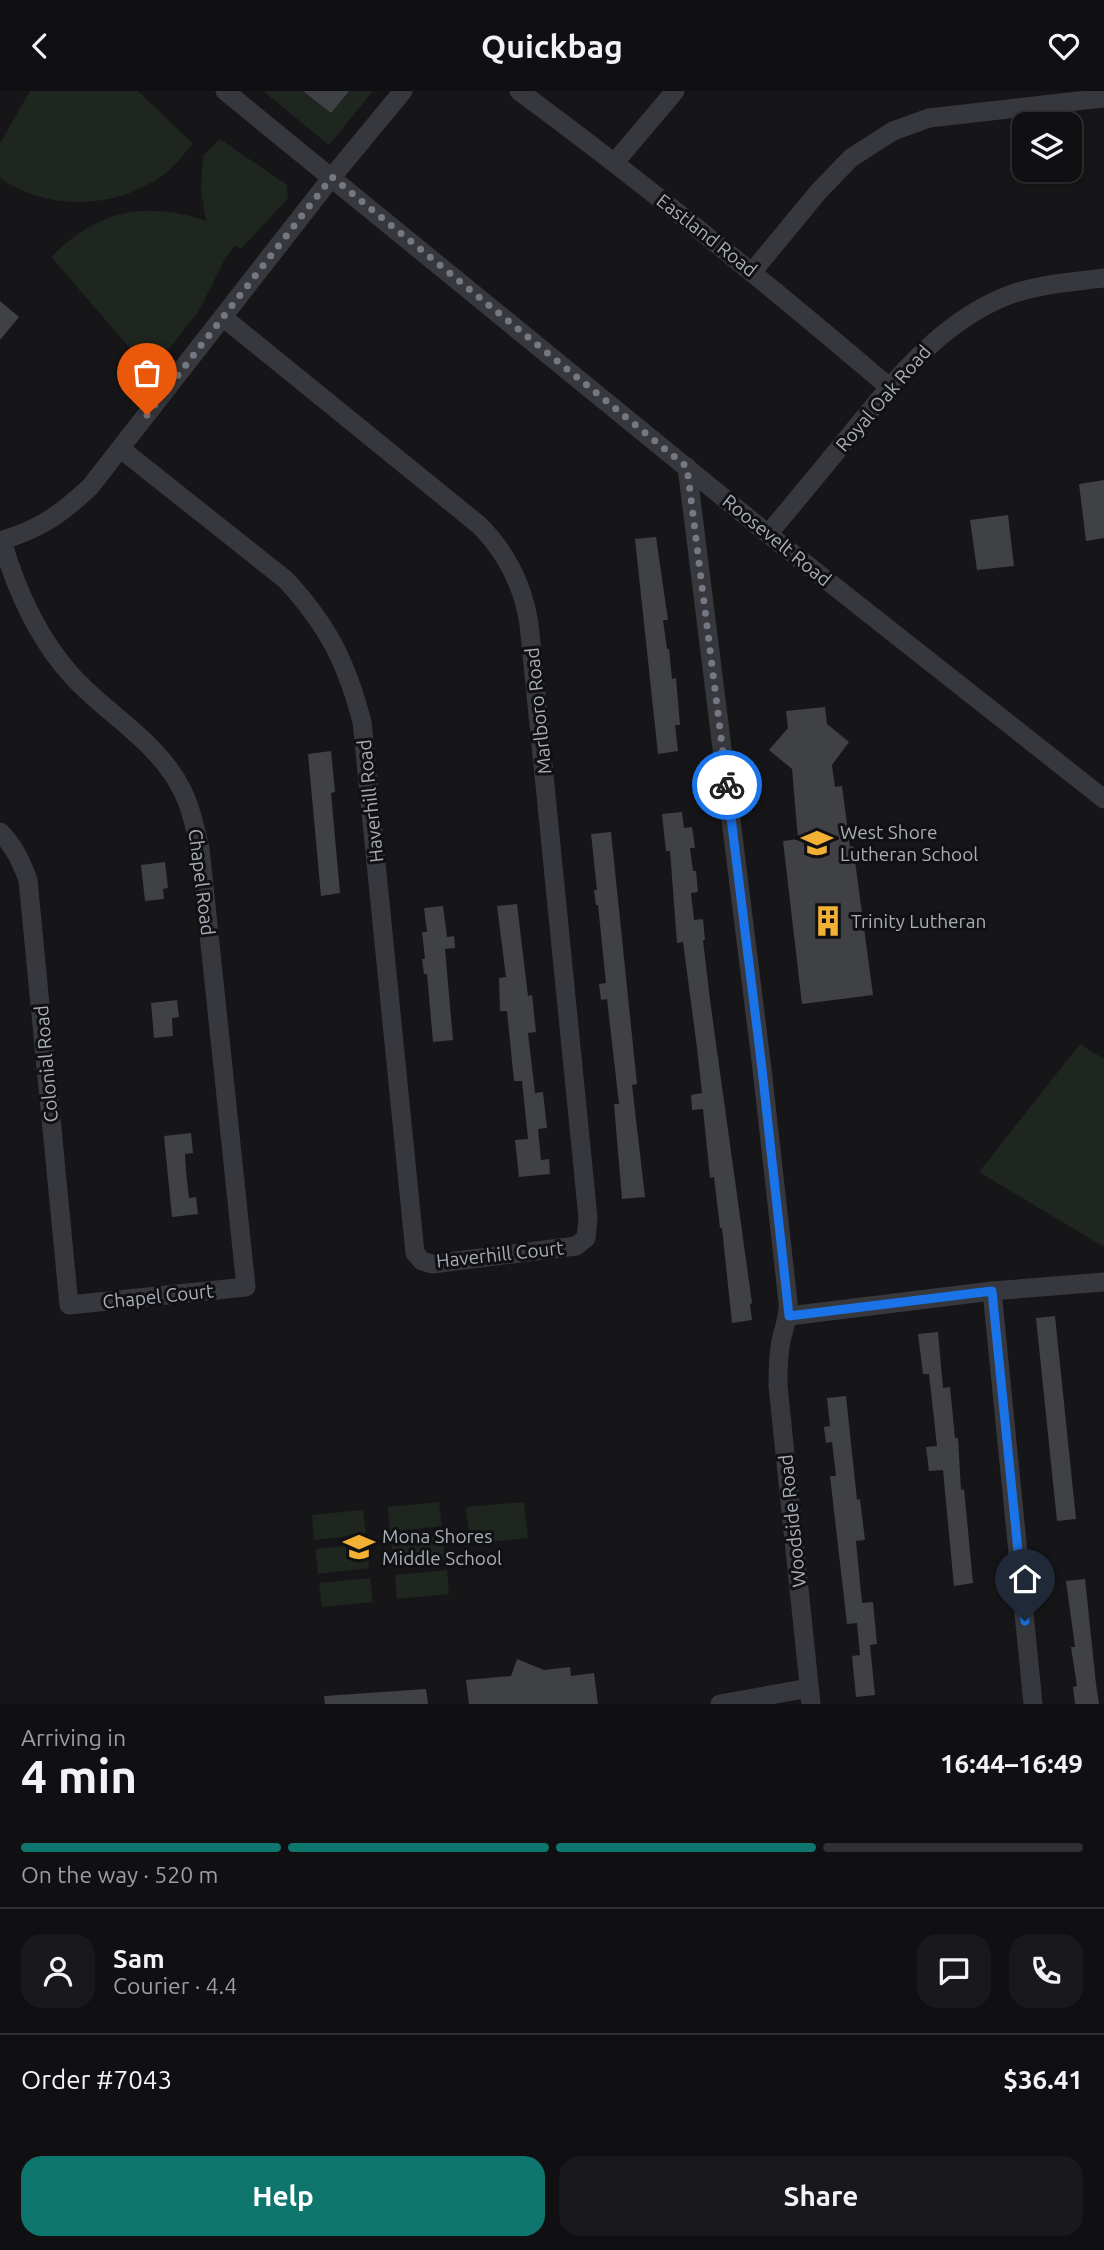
<!DOCTYPE html>
<html lang="en">
<head>
<meta charset="utf-8">
<style>
	body { margin:0; font-family:Ubuntu,sans-serif; background:#19191b; color:#f1f3f6; height:100vh; display:flex; flex-direction:column; font-size:26px; white-space:nowrap }
	* { box-sizing:border-box; margin:0 }
	p { font-size:23px; color:#9c9d9f }
	.icon { flex:none; width:38px; height:38px; fill:none; stroke:currentColor; stroke-width:2; stroke-linecap:round; stroke-linejoin:round }
	.map { position:relative; height:1613px; overflow:hidden }
	.drawer { display:flex; flex-direction:column; background:#101012; flex:1 }
	.drawer>* { flex:none }
	.fabs { position:absolute; left:1012px; top:21px; display:grid; gap:14px }
	.fabs a { display:grid; place-items:center; width:70px; height:70px; border-radius:14px; background:#101012; box-shadow:0 2px 5px #0004,0 0 0 2px #303032; font-size:35px }
	.pin { position:absolute; display:grid; place-items:center; width:60px; height:60px; color:#fff; margin:-72px -30px; border-radius:50% 50% 50% 0; rotate:-45deg; box-shadow:0 0 7px #0007 }
	.pin .icon { rotate:45deg }
	.courier { position:absolute; display:grid; place-items:center; width:70px; height:70px; margin:-35px; border:5px solid #1a73e8; border-radius:50%; background:#fff; color:#222; box-shadow:0 2px 9px #0007 }
	.summary em { font-style:normal; font-weight:700 }
	.summary div { display:flex; flex-direction:column-reverse }
	.summary { display:flex; align-items:center; justify-content:space-between; height:119px; padding:0 21px }
	h1 { font-size:46px; font-weight:700; line-height:52px }
	.bar { display:grid; grid-template-columns:repeat(4,1fr); gap:10px 7px; align-content:center; height:84px; padding:0 21px }
	.bar i { height:9px; border-radius:5px; background:#303032 }
	.bar .on { background:#0f766e }
	.bar p { grid-column:span 4 }
	.line { display:flex; align-items:center; gap:18px; padding:0 21px; border-top:2px solid #303032 }
	.line div { flex:1 }
	.round { display:grid; place-items:center; flex:none; width:74px; height:74px; border-radius:21px; background:#19191b }
	.action { display:flex; gap:14px; margin-top:auto; padding:14px 21px }
	.action a { flex:1; height:80px; border-radius:21px; background:#0f766e; color:#fff; font-size:28px; font-weight:700; line-height:80px; text-align:center }
	.action a+a { background:#19191b; color:#f1f3f6 }
	header { display:flex; justify-content:space-between; align-items:center; height:91px; padding:0 21px; background:#101012; font-size:32px; font-weight:700 }
	.map>svg:first-child { display:block }
	.green { fill:#1e261f }
	.building { fill:#404145 }
	.lines { fill:none; stroke-linecap:round; stroke-linejoin:round }
	.minor { stroke:#37383d; stroke-width:19 }
	.done { stroke:#757880; stroke-width:7; stroke-dasharray:0 12.6 }
	.route { stroke:#1a73e8; stroke-width:9 }
	.labels { text-anchor:middle; stroke-width:6; stroke-linejoin:round; paint-order:stroke }
	.street-label { font-size:19px; fill:#a8adb8; stroke:#111113 }
	.poi-label { font-size:19px; fill:#a8adb8; stroke:#111113; text-anchor:start }
</style>
</head>
<body>
<header><svg class="icon" aria-label="back" viewBox="0 0 24 24"><path d="M15 5l-7 7 7 7"/></svg>Quickbag<svg class="icon" aria-label="heart" viewBox="0 0 24 24"><path d="M12 20l-8-8c-3-5 5-10 8-4 3-6 11-1 8 4z"/></svg></header>
<div class="map">
<svg width="1104" height="1613" viewBox="0 0 1104 1613">
	<rect width="100%" height="100%" fill="#161618"/>
	<g class="green">
		<path d="M 30,0 L 138,0 L 193,53 C 183,64 174,76 163,84 C 116,119 47,120 0,87 L 0,52 Z"/>
		<polygon points="263,0 373,0 329,54"/>
		<path d="M 220,48 L 287,94 L 288,107 L 241,158 L 236,154 L 226,166 L 199,220 L 158,271 L 142,271 L 51,166 C 96,120 146,109 206,130 L 201,100 L 203,65 Z"/>
		<polygon points="1080,953 1104,968 1104,1156 979,1081"/>
		<polygon points="439,1411 442,1435 390,1441 388,1416"/>
		<polygon points="524,1411 528,1447 470,1453 466,1416"/>
		<polygon points="363,1419 366,1443 314,1449 312,1424"/>
		<polygon points="442,1445 445,1469 394,1474 391,1450"/>
		<polygon points="367,1453 369,1477 318,1483 315,1458"/>
		<polygon points="447,1479 449,1503 397,1508 395,1484"/>
		<polygon points="370,1487 373,1511 322,1516 319,1492"/>
	</g>
	<g class="building">
		<polygon points="303,0 349,0 331,22"/>
		<polygon points="0,210 19,226 0,249"/>
		<polygon points="1104,389 1104,447 1086,450 1079,393"/>
		<polygon points="1008,424 1014,475 977,479 970,429"/>
		<polygon points="656,446 668,529 663,529 667,558 669,558 672,588 676,587 680,634 675,634 678,660 658,663 635,448"/>
		<polygon points="825,616 827,633 849,651 832,674 835,696 842,695 850,756 853,755 873,904 802,913 783,750 798,748 792,678 769,659 788,637 786,620"/>
		<polygon points="331,660 335,701 331,702 340,802 321,805 308,663"/>
		<polygon points="682,721 684,737 692,736 695,757 690,757 693,780 696,780 698,801 691,802 694,829 703,828 705,849 703,849 710,909 752,1212 750,1213 752,1229 732,1232 722,1137 720,1137 714,1086 710,1087 703,1018 692,1019 691,1004 702,1002 697,957 683,851 677,852 670,760 666,760 662,723"/>
		<polygon points="611,741 637,993 632,994 645,1106 622,1108 614,1013 619,1013 607,908 601,909 599,893 606,892 598,814 596,814 594,799 597,799 591,743"/>
		<polygon points="165,771 168,797 163,798 164,808 145,810 141,774"/>
		<polygon points="517,813 528,905 532,904 536,941 528,942 535,1002 543,1001 547,1037 538,1038 541,1069 549,1068 550,1083 519,1086 515,1049 528,1048 522,990 514,990 507,920 500,920 499,887 506,886 497,815"/>
		<polygon points="443,815 447,846 454,845 455,857 445,858 453,949 433,951 427,883 424,883 422,868 425,868 422,841 427,841 424,817"/>
		<polygon points="177,909 179,926 172,927 173,945 154,947 151,912"/>
		<polygon points="191,1042 193,1062 185,1063 186,1080 189,1107 196,1106 198,1123 172,1126 164,1045"/>
		<polygon points="1055,1225 1076,1428 1057,1430 1036,1227"/>
		<polygon points="938,1241 943,1297 950,1296 955,1347 958,1347 961,1399 964,1398 973,1492 954,1495 943,1379 929,1380 926,1356 937,1355 929,1283 923,1283 918,1243"/>
		<polygon points="846,1305 857,1409 860,1408 865,1449 856,1450 862,1512 873,1511 877,1553 870,1554 875,1604 856,1606 852,1565 860,1564 857,1532 847,1533 830,1385 836,1385 832,1351 826,1352 824,1336 830,1335 827,1307"/>
		<polygon points="1085,1488 1096,1593 1099,1613 1075,1613 1073,1596 1077,1595 1071,1556 1075,1556 1066,1490"/>
		<polygon points="517,1568 544,1579 570,1576 571,1585 594,1582 598,1613 469,1613 466,1589 511,1585"/>
		<polygon points="426,1598 428,1613 325,1613 324,1605"/>
	</g>
	<g class="lines">
		<g class="minor">
			<polyline points="225,0 768,443 1104,708"/>
			<path d="M 519,0 C 647,94 769,194 889,296"/>
			<polyline points="615,71 675,0"/>
			<polyline points="753,180 819,100 851,67 893,40 929,27 1104,7"/>
			<path d="M 121,358 L 286,489 C 328,535 346,570 362,631 L 415,1162 L 422,1170 L 432,1173 L 576,1155 L 586,1147 L 588,1127 L 529,533 C 523,494 507,462 479,434 L 224,227"/>
			<path d="M 687,376 L 762,978 L 788,1211 C 789,1226 784,1236 781,1250 C 778,1265 778,1280 778,1295 L 811,1613"/>
			<path d="M 768,443 C 796,410 823,377 850,344 C 895,289 941,230 1009,204 C 1039,193 1072,191 1104,187"/>
			<path d="M 0,450 C 40,438 60,424 90,396 L 332,86 L 403,0"/>
			<path d="M 0,741 C 14,755 21,770 28,789 L 69,1214 L 246,1196 L 200,757 C 195,738 192,719 183,701 C 160,652 109,625 73,586 C 39,549 16,498 2,450"/>
			<polyline points="992,1200 1033,1613"/>
			<polyline points="789,1225 992,1200 1104,1191"/>
			<polyline points="720,1613 809,1597"/>
		</g>
	</g>
	<g class="lines">
		<polyline class="done" points="147,324 332,86 687,376 727,694"/>
		<polyline class="route" points="727,694 762,978 789,1225 992,1200 1025,1530"/>
	</g>
	<defs>
		<symbol id="school-bare" viewBox="-9 -9 18 18"><path d="M0-5L7-2L0 1L-7-2ZM-4 1L0 2.5L4 1V4Q0 6-4 4Z" fill="#f2b134" stroke="#111113" stroke-width="2.5" paint-order="stroke"/></symbol>
		<symbol id="building-bare" viewBox="-9 -9 18 18"><path d="M-4-6H4V6H1V3H-1V6H-4ZM-2.5-4.3h1.7v1.8h-1.7ZM.8-4.3h1.7v1.8H.8ZM-2.5-1h1.7V.8h-1.7ZM.8-1h1.7V.8H.8Z" fill="#f2b134" stroke="#111113" stroke-width="2.5" paint-order="stroke"/></symbol>
	</defs>
	<g fill-rule="evenodd">
		<use href="#school-bare" x="795" y="730" width="44" height="44"/>
		<use href="#building-bare" x="806" y="808" width="44" height="44"/>
		<use href="#school-bare" x="337" y="1434" width="44" height="44"/>
	</g>
	<g class="labels">
		<g class="street-label">
			<text transform="translate(707 144) rotate(38)" y="7">Eastland Road</text>
			<text transform="translate(883 307) rotate(-49)" y="7">Royal Oak Road</text>
			<text transform="translate(777 449) rotate(39)" y="7">Roosevelt Road</text>
			<text transform="translate(538 620) rotate(-96)" y="7">Marlboro Road</text>
			<text transform="translate(370 710) rotate(-96)" y="7">Haverhill Road</text>
			<text transform="translate(202 791) rotate(83)" y="7">Chapel Road</text>
			<text transform="translate(46 973) rotate(-95)" y="7">Colonial Road</text>
			<text transform="translate(500 1163) rotate(-6)" y="7">Haverhill Court</text>
			<text transform="translate(158 1205) rotate(-6)" y="7">Chapel Court</text>
			<text transform="translate(792 1430) rotate(-96)" y="7">Woodside Road</text>
		</g>
		<g class="poi-label">
			<text x="840" y="748">West Shore<tspan x="840" dy="22">Lutheran School</tspan></text>
			<text x="851" y="837">Trinity Lutheran</text>
			<text x="382" y="1452">Mona Shores<tspan x="382" dy="22">Middle School</tspan></text>
		</g>
	</g>
</svg>
<div class="fabs">
<a><svg class="icon" aria-label="layers" viewBox="0 0 24 24"><path d="M12 4l9 5-9 5-9-5zM3 14l9 5 9-5"/></svg></a>
</div>
<div class="pin" style="left:147px;top:324px;background:#ea580c"><svg class="icon" aria-label="bag" viewBox="0 0 24 24"><path d="M5 8h14l-1 12H6zM9 8a3 3 0 0 1 6 0"/></svg></div>
<div class="pin" style="left:1025px;top:1530px;background:#1f2937"><svg class="icon" aria-label="home" viewBox="0 0 24 24"><path d="M3 11l9-7 9 7M6 9v11h12V9"/></svg></div>
<div class="courier" style="left:727px;top:694px"><svg class="icon" aria-label="bike" viewBox="0 0 24 24"><circle cx="6" cy="16" r="4"/><circle cx="18" cy="16" r="4"/><path d="M6 16l4-8h5l3 8M10 8l3 8H6M13 5h3"/></svg></div>
</div>
<section class="drawer">
<div class="summary"><div><h1>4 min</h1><p>Arriving in</p></div><em>16:44–16:49</em></div>
<div class="bar"><i class="on"></i><i class="on"></i><i class="on"></i><i></i><p>On the way · 520 m</p></div>
<div class="line" style="height:126px"><a class="round"><svg class="icon" aria-label="person" viewBox="0 0 24 24"><circle cx="12" cy="8" r="4"/><path d="M4 21q1-7 8-7t8 7"/></svg></a><div><b>Sam</b><p>Courier · 4.4</p></div><a class="round"><svg class="icon" aria-label="chat" viewBox="0 0 24 24"><path d="M4 5h16v11H9l-5 4z"/></svg></a><a class="round"><svg class="icon" aria-label="phone" viewBox="0 0 24 24"><path d="M5 4h4l2 5-3 2q2 4 5 5l2-3 5 2v4C11 20 4 13 5 4z"/></svg></a></div>
<div class="line" style="height:91px"><div>Order #7043</div><b>$36.41</b></div>
<div class="action"><a>Help</a><a>Share</a></div>
</section>
</body>
</html>
